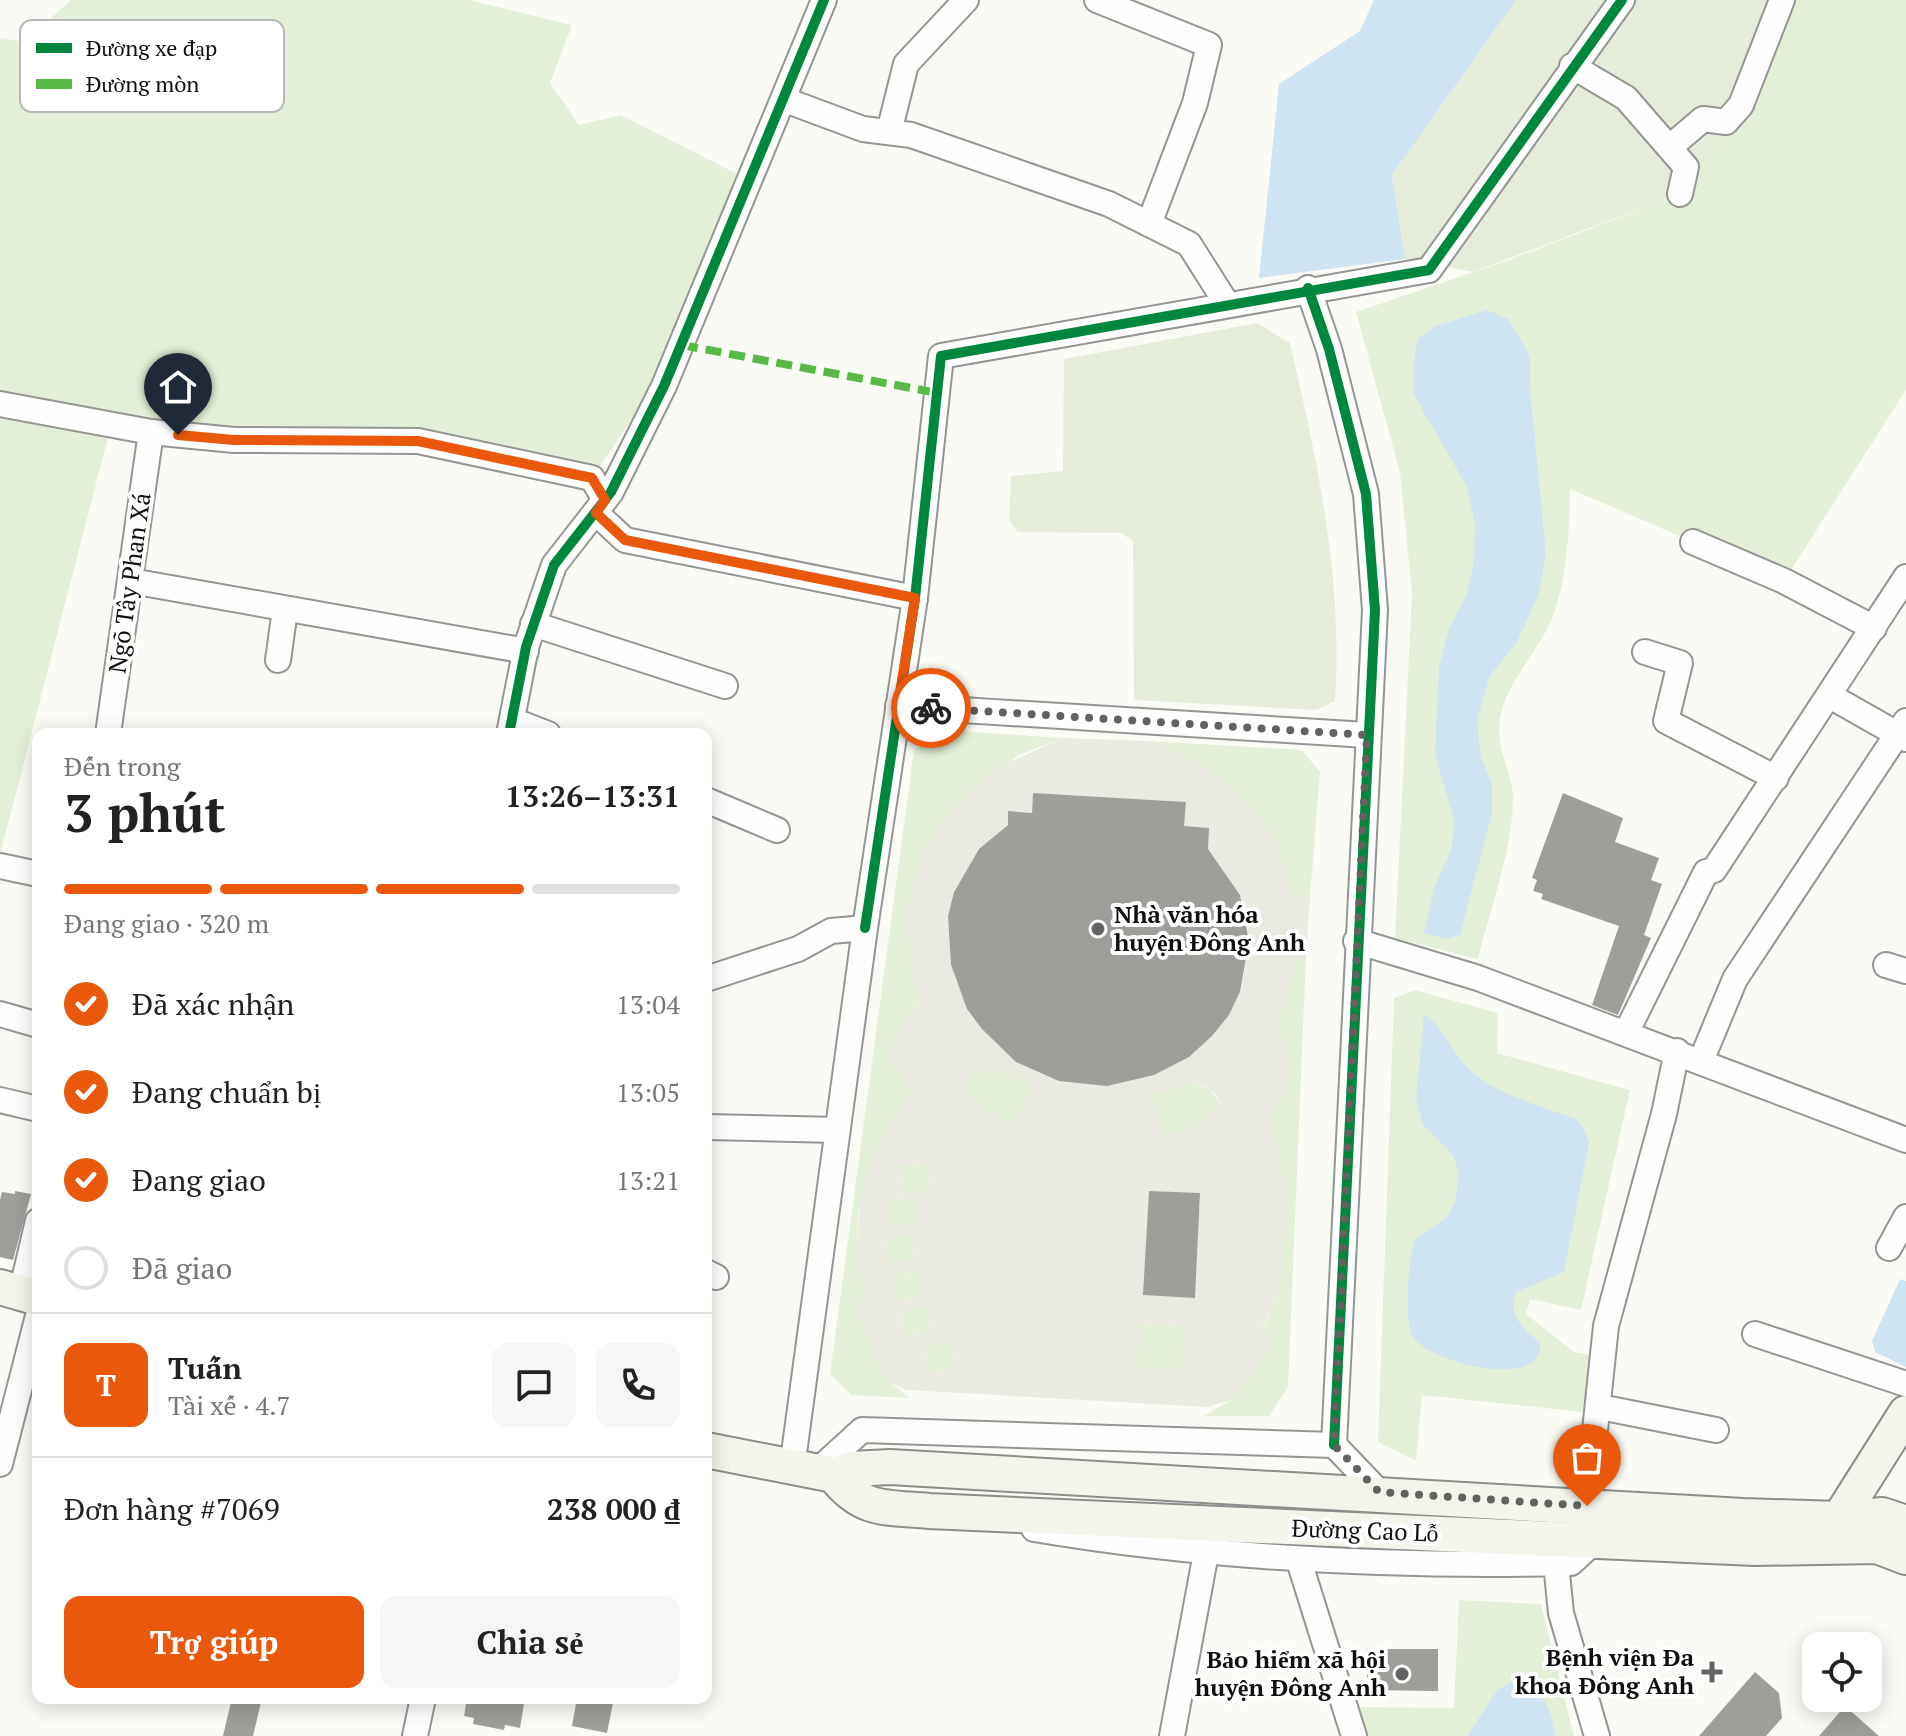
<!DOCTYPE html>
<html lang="vi">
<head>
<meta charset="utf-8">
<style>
	body { margin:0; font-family:"PT Serif",serif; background:#f6f6f6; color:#222; height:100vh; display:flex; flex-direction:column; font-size:30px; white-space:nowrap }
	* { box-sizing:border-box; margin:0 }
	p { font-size:26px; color:#767676 }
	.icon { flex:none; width:44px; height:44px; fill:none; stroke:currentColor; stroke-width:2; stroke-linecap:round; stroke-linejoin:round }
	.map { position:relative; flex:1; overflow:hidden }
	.details { position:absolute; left:32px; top:728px; width:680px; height:976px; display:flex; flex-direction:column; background:#fff; border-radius:16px; box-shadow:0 4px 20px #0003 }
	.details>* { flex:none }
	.fabs { position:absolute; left:1802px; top:1632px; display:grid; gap:16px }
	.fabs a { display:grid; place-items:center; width:80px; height:80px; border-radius:16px; background:#fff; box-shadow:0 4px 20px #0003; font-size:40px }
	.pin { position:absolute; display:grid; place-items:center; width:68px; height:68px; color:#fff; margin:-82px -34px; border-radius:50% 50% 50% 0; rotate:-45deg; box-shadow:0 0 8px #0007 }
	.pin .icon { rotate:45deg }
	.courier { position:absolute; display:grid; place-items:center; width:80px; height:80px; margin:-40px; border:6px solid #ea580c; border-radius:50%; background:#fff; color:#222; box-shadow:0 2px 10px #0007 }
	.head em { font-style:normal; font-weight:600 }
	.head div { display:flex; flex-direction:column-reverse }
	.head { display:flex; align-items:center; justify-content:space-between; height:136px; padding:0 32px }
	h1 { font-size:52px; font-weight:600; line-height:60px }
	.bar { display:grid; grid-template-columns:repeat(4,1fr); gap:12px 8px; align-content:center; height:96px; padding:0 32px }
	.bar i { height:10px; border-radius:6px; background:#e0e0e0 }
	.bar .current { background:#ea580c }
	.bar p { grid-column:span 4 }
	.line { display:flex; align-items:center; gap:20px; padding:0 32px; border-top:2px solid #e0e0e0 }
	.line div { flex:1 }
	.round { display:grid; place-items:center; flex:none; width:84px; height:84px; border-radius:16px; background:#f6f6f6 }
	ol { padding:0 32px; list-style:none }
	li { display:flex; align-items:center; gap:24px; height:88px }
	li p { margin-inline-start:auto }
	li .icon { padding:8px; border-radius:50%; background:#ea580c; color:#fff; stroke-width:4 }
	li:last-child { color:#767676 }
	li i { width:44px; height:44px; border:4px solid #e0e0e0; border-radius:50% }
	.action { display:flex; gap:16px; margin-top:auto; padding:16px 32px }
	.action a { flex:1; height:92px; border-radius:16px; background:#ea580c; color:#fff; font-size:32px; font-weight:600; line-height:92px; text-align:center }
	.action a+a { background:#f6f6f6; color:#222 }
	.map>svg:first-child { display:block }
	.green { fill:#e3f0d7 }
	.cemetery { fill:#e6ecda }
	.plaza { fill:#ebeae1; fill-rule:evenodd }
	.water { fill:#cee4f3 }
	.building { fill:#9f9e9b }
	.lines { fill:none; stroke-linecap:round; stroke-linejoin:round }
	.street-casing { stroke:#959593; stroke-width:28 }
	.secondary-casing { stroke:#8c8c8a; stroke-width:38 }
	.street { stroke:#fefefe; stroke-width:24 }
	.secondary { stroke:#f5f4eb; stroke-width:34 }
	.quiet { stroke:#58b947; stroke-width:8; stroke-dasharray:16 8; stroke-linecap:butt }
	.cycleway-casing { stroke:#fff; stroke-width:15 }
	.cycleway { stroke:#00873e; stroke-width:10 }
	.done { stroke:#626260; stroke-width:8; stroke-dasharray:0 14.4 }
	.route { stroke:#ea580c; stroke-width:10 }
	.poi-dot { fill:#626260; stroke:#fff; stroke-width:3 }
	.labels { text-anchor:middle; stroke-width:8; stroke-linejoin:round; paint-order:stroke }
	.street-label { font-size:24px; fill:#0f0f0f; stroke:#fff }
	.poi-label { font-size:24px; font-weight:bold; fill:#0f0f0f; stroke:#fff; text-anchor:end }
	.key { fill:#fff; stroke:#b7b7b7; stroke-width:2 }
	.key-label { font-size:22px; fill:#0f0f0f }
</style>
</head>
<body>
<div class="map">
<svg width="1906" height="1736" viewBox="0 0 1906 1736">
	<rect width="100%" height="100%" fill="#fbfbf6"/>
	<g class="green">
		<polygon points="71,0 469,0 572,25 550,83 579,125 621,115 751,181 682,345 592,478 418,441 111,426 0,855 0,38 25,42"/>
		<path d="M 1783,0 L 1906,0 L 1906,390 L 1784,581 L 1570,489 C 1569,532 1568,574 1553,616 C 1540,651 1506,681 1500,719 C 1495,747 1512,771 1513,797 C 1513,850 1490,908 1478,959 L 1395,938 L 1412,594 L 1400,473 L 1356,312 L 1509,260 L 1680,194 Z"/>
		<path d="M 941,730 L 1063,738 L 1017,756 L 952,809 L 922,853 L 910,964 L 919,1003 L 900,1027 L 911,1089 C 865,1166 844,1209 866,1300 L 854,1302 L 892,1384 L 910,1398 L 851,1395 L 830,1374 L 914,750 Z"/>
		<polygon points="1150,741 1302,750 1320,772 1310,898 1293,897 1275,839 1207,769"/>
		<path d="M 1297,957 L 1306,957 L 1288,1387 L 1269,1416 L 1204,1416 L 1231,1400 L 1278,1295 L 1288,1210 L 1271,1114 C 1292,1087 1291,1058 1277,1028 Z"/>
		<polygon points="1415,990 1498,1013 1497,1053 1630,1090 1581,1310 1530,1299 1526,1314 1574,1352 1592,1355 1582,1412 1422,1395 1416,1461 1378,1442 1394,998"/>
		<polygon points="998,1069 1033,1086 1014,1127 984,1109 963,1088 968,1077 983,1070"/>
		<path d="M 1187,1083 C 1204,1085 1214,1089 1220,1105 L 1196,1124 L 1165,1138 L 1150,1095 Z"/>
		<polygon points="902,1164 929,1165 928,1192 901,1190"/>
		<polygon points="890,1199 917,1200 915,1227 888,1225"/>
		<polygon points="887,1235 914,1236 913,1263 886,1261"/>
		<polygon points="895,1272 922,1273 920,1300 893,1299"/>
		<polygon points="904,1307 931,1309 930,1335 903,1334"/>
		<polygon points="1139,1324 1184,1326 1182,1371 1137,1369"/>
		<polygon points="926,1344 953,1346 952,1372 925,1371"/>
		<polygon points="1459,1600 1541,1604 1574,1736 1363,1736 1354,1707 1454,1708"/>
	</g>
	<g class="cemetery">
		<polygon points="1516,0 1783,0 1741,105 1680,194 1473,272 1405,259 1392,175"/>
		<path d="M 1257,323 L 1290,343 C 1318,465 1343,576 1335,701 L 1316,710 L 1134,700 L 1133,541 L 1121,533 L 1018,532 L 1009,521 L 1011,476 L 1063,471 L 1064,359 Z"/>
	</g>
	<path class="plaza" d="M 1063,738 L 1150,741 L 1207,769 L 1249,805 L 1275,839 L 1293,897 L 1310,898 L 1306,957 L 1297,957 L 1277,1028 L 1288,1051 L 1290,1073 L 1285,1096 L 1271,1114 L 1288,1210 L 1278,1295 L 1262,1329 L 1273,1337 L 1253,1376 L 1231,1400 L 1208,1407 L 907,1390 L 892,1384 L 880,1370 L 854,1302 L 866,1299 L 856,1258 L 860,1198 L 875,1150 L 911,1089 L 887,1055 L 900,1027 L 919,1003 L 910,964 L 907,912 L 922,853 L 952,809 L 990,771 ZM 1033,793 L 1185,802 L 1184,826 L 1209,828 L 1208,849 L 1240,895 L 1249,942 L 1241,992 L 1229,1015 L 1189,1057 L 1016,1061 L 982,1029 L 967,1009 L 951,966 L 948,916 L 954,891 L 979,849 L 1008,825 L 1009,811 L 1032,813 ZM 998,1069 L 1033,1086 L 1014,1126 L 984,1109 L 963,1088 L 968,1077 L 983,1070 ZM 1187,1083 L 1202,1085 L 1216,1094 L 1220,1105 L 1196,1124 L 1165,1138 L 1151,1096 ZM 902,1164 L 929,1165 L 928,1192 L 901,1190 ZM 1149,1191 L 1200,1194 L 1195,1297 L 1144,1295 ZM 890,1199 L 916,1200 L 915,1226 L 888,1225 ZM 887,1235 L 914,1237 L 913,1263 L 886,1261 ZM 895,1272 L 922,1273 L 920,1300 L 894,1299 ZM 904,1307 L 931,1309 L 930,1335 L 903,1334 ZM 1139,1324 L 1184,1326 L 1181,1370 L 1138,1369 ZM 926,1344 L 953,1346 L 952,1372 L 925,1371 Z"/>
	<g class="water">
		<polygon points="1374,0 1516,0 1392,175 1405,259 1259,278 1279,84 1360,31"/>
		<polygon points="1487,310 1508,319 1530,356 1530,388 1546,554 1538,596 1517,642 1490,676 1477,720 1481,758 1492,784 1492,813 1460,935 1447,939 1424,933 1434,888 1452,848 1454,820 1435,754 1439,667 1449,628 1467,594 1474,561 1475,524 1467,487 1414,395 1413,364 1418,339 1435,326"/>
		<path d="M 1424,1014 C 1444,1028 1451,1051 1468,1068 C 1495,1095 1540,1105 1576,1119 L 1584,1128 L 1589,1143 L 1564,1272 L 1516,1292 C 1507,1317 1523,1327 1540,1343 C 1545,1392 1430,1363 1413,1337 C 1403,1321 1409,1259 1414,1240 L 1448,1216 L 1456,1199 L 1459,1171 L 1452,1154 L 1423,1125 L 1416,1099 Z"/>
		<polygon points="1900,1279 1906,1281 1906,1367 1875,1352 1872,1341"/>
		<path d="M 1510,1683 C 1542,1683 1551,1708 1555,1736 L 1467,1736 L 1498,1689 Z"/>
	</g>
	<g class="building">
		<polygon points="1033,793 1186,802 1184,826 1209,828 1208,849 1240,895 1249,942 1240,992 1229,1015 1212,1036 1189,1057 1154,1075 1107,1086 1059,1081 1016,1062 982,1029 967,1009 951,965 948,916 954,892 979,849 1008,825 1008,811 1032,813"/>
		<polygon points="1563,793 1623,818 1615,842 1659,858 1651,880 1662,884 1644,935 1651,938 1618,1015 1592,1005 1619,926 1541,899 1543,894 1533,891 1537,880 1532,878"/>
		<polygon points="15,1191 31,1194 13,1260 0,1257 0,1200 2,1192 15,1194"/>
		<polygon points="1149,1191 1200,1193 1195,1298 1143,1295"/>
		<polygon points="1367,1649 1438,1649 1438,1691 1367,1690"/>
		<polygon points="1755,1672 1779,1693 1782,1718 1766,1736 1699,1736"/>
		<polygon points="232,1698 262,1698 253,1736 223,1736"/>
		<polygon points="467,1698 525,1698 520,1728 505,1725 504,1730 473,1724 474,1718 464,1716"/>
		<polygon points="577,1698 614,1698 607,1733 572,1726"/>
		<polygon points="1845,1706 1879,1736 1819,1736"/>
	</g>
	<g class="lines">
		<defs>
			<g id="street">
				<polyline points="1097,0 1209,45 1195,103 1149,224"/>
				<polyline points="1572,66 1626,98 1686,167 1680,194"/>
				<polyline points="785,100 863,129 911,135 1109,204 1189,244 1227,304"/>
				<polyline points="889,132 906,64 966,0"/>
				<polyline points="1670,147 1703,119 1726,122 1741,105 1782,0"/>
				<polyline points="1308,288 1329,349 1366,494 1375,610 1334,1445"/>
				<polyline points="0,404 151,432 234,440 418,441 592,478 605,500"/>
				<polyline points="596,513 625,540 915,598"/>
				<polyline points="1693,542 1784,581 1874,628"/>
				<polyline points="131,581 526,651"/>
				<polyline points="533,624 725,686"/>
				<polyline points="1645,652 1680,663 1666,721 1776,778"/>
				<polyline points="278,660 285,610"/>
				<polyline points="1830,696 1906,739"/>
				<polyline points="898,706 1367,735"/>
				<polyline points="512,720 548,734"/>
				<polyline points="108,734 151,432"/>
				<polyline points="509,734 526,647 554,565 611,492 664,386 824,0"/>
				<polyline points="706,800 777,830"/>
				<polyline points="0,866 38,874"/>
				<polyline points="865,928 915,598 941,356 1429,270 1622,0"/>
				<polyline points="1356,941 1478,978 1906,1140"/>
				<polyline points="1886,965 1906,971"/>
				<polyline points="706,979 798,949 831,931 865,928 792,1468"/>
				<polyline points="0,1014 38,1025"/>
				<polyline points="1626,1033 1706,872 1714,870 1906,577"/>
				<polyline points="1701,1061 1735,979 1906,721"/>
				<polyline points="0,1100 38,1109"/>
				<polyline points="706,1127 837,1130"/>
				<polyline points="1889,1248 1906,1217"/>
				<polyline points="706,1272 716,1277"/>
				<polyline points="21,1293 38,1221"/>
				<polyline points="1755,1334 1906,1384"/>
				<polyline points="1600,1407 1716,1430"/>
				<polyline points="0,1464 38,1316"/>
				<polyline points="816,1472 862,1430 1334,1445 1379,1492"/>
				<polyline points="1587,1506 1606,1326 1664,1114 1677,1051"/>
				<path d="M 1034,1529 C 1212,1559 1390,1567 1571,1563 L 1597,1539"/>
				<polyline points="1299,1561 1354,1736"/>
				<polyline points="1556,1563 1561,1613 1597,1736"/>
				<polyline points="415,1736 423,1698"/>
				<polyline points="1172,1736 1206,1553"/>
			</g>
			<g id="secondary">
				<polyline points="0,1287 38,1298"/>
				<polyline points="706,1450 834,1475 851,1469 890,1467 1743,1516 1839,1519 1882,1515 1906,1523"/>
				<path d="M 834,1475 C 862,1512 886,1507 929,1511 L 1755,1548 L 1877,1546 L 1906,1557"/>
				<polyline points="1836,1534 1839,1519 1906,1413"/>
			</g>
		</defs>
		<use href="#street" class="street-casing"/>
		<use href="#secondary" class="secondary-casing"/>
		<use href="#street" class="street"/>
		<use href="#secondary" class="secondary"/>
		<polyline class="quiet" points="682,345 938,393"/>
		<defs>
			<g id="cycleway">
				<polyline points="1308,288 1329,349 1366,494 1375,610 1334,1445"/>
				<polyline points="509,734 526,647 554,565 611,492 664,386 824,0"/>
				<polyline points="865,928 915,598 941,356 1429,270 1622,0"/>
			</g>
		</defs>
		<use href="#cycleway" class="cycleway-casing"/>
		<use href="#cycleway" class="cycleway"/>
	</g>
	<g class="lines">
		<polyline class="done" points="931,708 1367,735 1334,1445 1379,1492 1587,1506"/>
		<polyline class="route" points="178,435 234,440 418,441 592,478 605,500 596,513 625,540 915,598 898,706 931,708"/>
	</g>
	<g class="poi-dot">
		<circle cx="1098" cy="929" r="8"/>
		<path d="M1708 1660h8v8h8v8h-8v8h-8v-8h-8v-8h8z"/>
		<circle cx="1402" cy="1674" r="8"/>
	</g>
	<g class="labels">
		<g class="street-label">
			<text transform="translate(130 583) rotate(-82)" y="8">Ngõ Tây Phan Xá</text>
			<text transform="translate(1365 1531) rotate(2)" y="8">Đường Cao Lỗ</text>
		</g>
		<g class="poi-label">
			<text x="1114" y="923" text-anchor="start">Nhà văn hóa<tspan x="1114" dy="28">huyện Đông Anh</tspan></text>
			<text x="1694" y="1666">Bệnh viện Đa<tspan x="1694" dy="28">khoa Đông Anh</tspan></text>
			<text x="1386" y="1668">Bảo hiểm xã hội<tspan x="1386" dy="28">huyện Đông Anh</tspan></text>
		</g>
	</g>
	<rect x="20" y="20" width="264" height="92" rx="12" class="key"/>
	<rect x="36" y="43" width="36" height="10" fill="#00873e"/>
	<rect x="36" y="79" width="36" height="10" fill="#58b947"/>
	<g class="key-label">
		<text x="86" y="56">Đường xe đạp</text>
		<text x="86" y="92">Đường mòn</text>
	</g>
</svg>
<div class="fabs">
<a><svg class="icon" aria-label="locate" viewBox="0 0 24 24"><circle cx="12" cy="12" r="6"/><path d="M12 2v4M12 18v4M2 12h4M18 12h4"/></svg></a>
</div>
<div class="pin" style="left:1587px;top:1506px;background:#ea580c"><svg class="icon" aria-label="bag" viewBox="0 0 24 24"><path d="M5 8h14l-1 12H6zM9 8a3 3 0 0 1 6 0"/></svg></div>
<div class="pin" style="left:178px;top:435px;background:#1f2937"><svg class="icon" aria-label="home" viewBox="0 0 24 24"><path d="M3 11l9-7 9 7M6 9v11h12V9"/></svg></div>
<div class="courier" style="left:931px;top:708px"><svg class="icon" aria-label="bike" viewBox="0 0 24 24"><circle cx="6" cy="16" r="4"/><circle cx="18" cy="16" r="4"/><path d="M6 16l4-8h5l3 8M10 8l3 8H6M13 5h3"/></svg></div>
<section class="details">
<div class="head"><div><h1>3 phút</h1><p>Đến trong</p></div><em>13:26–13:31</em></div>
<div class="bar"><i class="current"></i><i class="current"></i><i class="current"></i><i></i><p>Đang giao · 320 m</p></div>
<ol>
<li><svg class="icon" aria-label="check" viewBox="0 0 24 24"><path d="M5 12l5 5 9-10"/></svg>Đã xác nhận<p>13:04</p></li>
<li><svg class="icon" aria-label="check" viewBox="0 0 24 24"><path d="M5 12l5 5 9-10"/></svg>Đang chuẩn bị<p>13:05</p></li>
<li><svg class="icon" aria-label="check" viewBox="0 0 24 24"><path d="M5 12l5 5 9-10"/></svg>Đang giao<p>13:21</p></li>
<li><i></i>Đã giao</li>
</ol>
<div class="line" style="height:144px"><b class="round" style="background:#ea580c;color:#fff">T</b><div><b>Tuấn</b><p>Tài xế · 4.7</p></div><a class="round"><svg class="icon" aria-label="chat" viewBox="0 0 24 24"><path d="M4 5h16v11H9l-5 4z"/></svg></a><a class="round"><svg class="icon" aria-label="phone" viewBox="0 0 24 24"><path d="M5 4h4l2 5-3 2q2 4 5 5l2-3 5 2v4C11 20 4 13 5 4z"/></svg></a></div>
<div class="line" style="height:104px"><div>Đơn hàng #7069</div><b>238 000 ₫</b></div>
<div class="action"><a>Trợ giúp</a><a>Chia sẻ</a></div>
</section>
</div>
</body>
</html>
